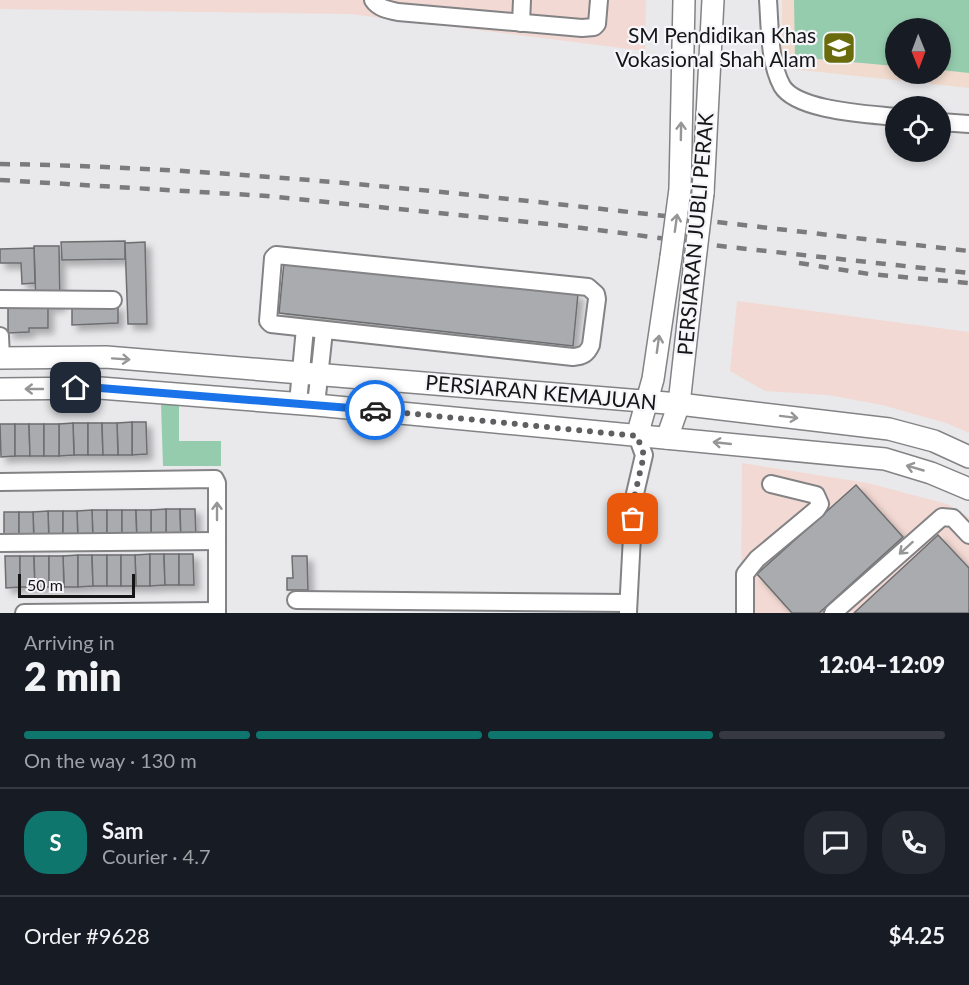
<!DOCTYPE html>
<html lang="en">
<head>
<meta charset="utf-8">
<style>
	body { margin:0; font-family:Lato,sans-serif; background:#242831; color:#f1f3f6; height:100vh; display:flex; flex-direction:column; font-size:22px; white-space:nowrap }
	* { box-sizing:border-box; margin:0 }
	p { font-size:20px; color:#9ea1a6 }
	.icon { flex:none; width:33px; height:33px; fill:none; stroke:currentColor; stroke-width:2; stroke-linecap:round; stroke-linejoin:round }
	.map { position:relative; height:613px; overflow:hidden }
	.panel { display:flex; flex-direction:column; background:#171b24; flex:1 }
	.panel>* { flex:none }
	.needle { width:39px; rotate:179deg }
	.fabs { position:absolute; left:885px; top:18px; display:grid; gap:12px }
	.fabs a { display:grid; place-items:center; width:66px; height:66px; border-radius:50%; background:#171b24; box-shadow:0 3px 9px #0003; font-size:30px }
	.scale { position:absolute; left:18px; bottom:15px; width:117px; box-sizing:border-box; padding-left:6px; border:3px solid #151516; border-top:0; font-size:16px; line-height:21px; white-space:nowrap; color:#151516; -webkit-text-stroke:4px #f6f6fa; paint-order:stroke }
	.pin { position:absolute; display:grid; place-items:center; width:51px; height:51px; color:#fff; margin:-26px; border-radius:12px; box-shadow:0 3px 9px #0006 }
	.courier { position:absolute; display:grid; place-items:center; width:60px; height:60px; margin:-30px; border:4px solid #1a73e8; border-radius:50%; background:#fff; color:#222; box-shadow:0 2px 8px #0007 }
	.headline em { font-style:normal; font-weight:800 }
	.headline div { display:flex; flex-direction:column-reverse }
	.headline { display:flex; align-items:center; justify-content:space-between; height:102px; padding:0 24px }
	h1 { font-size:39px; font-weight:800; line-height:45px }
	.bar { display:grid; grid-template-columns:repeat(4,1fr); gap:9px 6px; align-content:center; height:72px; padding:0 24px }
	.bar i { height:8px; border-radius:4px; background:#363941 }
	.bar .active { background:#0f766e }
	.bar p { grid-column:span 4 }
	.line { display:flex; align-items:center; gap:15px; padding:0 24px; border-top:2px solid #363941 }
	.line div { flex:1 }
	.round { display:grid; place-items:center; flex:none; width:63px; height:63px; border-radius:24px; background:#242831 }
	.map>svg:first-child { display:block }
	.industrial { fill:#f3d9d3 }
	.education { fill:#f1dbce; fill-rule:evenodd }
	.green { fill:#96ccae }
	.building { fill:#aaabae; stroke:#6d6e70; stroke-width:1.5; filter:url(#shadow) }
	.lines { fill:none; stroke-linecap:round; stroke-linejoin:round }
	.minor-casing { stroke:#838386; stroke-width:20 }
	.major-casing { stroke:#838386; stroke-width:24 }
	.minor { stroke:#fff; stroke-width:16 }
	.major { stroke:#fff; stroke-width:21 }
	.rail { stroke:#7b7b7d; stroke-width:4.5; stroke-dasharray:10 10; stroke-linecap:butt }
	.major-bridge-casing { stroke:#838386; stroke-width:24; stroke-linecap:butt }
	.major-bridge { stroke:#fff; stroke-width:21 }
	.oneway { stroke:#969696 }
	.done { stroke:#5f5f61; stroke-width:6; stroke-dasharray:0 10.8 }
	.route { stroke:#1a73e8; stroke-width:8 }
	.labels { text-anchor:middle; stroke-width:4.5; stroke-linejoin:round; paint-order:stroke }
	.poi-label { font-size:21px; fill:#151516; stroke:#f6f6fa; text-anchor:end }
	.street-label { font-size:21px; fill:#151516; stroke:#f6f6fa }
</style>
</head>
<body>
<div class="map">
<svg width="969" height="613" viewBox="0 0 969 613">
	<defs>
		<filter id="shadow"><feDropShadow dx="5.5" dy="5.5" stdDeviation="3" flood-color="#0004"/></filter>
	</defs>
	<rect width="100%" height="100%" fill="#e9e9ec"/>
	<g class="industrial">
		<polygon points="0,0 646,0 645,51 350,14 0,9"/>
		<polygon points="737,301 969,332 969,433 946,423 882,405 828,395 765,391 730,371"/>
		<polygon points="742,463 868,483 947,504 969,517 969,613 741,613"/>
	</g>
	<path class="education" d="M 782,0 L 969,0 L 969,88 L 782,68 ZM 896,28 L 940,28 L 940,74 L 896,74 Z"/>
	<g class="green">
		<polygon points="794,0 969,0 969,73 941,70 940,28 896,28 895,66 795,57"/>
		<polygon points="161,404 179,405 179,441 221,441 221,466 163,466"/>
	</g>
	<g class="building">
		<polygon points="125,241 125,259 62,260 61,242"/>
		<polygon points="145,242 147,324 128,324 125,243"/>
		<polygon points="34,246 59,246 60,306 36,306"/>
		<polygon points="34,248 35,283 22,284 21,263 0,263 0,249"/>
		<polygon points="284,262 578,294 573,346 279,313"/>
		<polygon points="118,305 118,323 72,325 72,306"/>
		<polygon points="8,306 48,308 48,328 29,328 29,332 8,333"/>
		<polygon points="132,422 146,422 147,454 132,455"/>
		<polygon points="132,422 132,455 118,455 117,423"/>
		<polygon points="73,423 88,423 88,455 74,455"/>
		<polygon points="73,423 74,455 59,456 59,424"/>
		<polygon points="88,423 102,423 103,455 88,455"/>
		<polygon points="102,423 117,423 118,455 103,455"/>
		<polygon points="0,424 15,424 15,456 1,457"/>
		<polygon points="15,424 29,424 30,456 15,456"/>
		<polygon points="29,424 44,424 44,456 30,456"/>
		<rect x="44" y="424" width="15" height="32"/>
		<polygon points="856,485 903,537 819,613 792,613 757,574"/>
		<polygon points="166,509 180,509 181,541 166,541"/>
		<polygon points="166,509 166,541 151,541 151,510"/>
		<polygon points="180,509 195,509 196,540 181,541"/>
		<polygon points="92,510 107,510 107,542 93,542"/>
		<polygon points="92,510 93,542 78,542 77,511"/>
		<polygon points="107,510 122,510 122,541 107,542"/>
		<polygon points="122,510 136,510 137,541 122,541"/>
		<polygon points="136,510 151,510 151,541 137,541"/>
		<polygon points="48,511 63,511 63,542 49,543"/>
		<polygon points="48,511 49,543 34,543 33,512"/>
		<polygon points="63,511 77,511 78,542 63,542"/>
		<rect x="4" y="512" width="15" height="31"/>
		<polygon points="19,512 33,512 34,543 19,543"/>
		<polygon points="938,535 969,568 969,613 854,613"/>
		<polygon points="150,554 150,586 136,586 135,555"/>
		<polygon points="150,554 164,554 165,585 150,586"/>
		<polygon points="164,554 179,554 179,585 165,585"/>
		<polygon points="179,554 193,554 194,585 179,585"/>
		<polygon points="78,555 78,587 64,587 63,556"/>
		<polygon points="78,555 92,555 93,586 78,587"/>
		<polygon points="92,555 107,555 107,586 93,586"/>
		<rect x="107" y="555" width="14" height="31"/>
		<polygon points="121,555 135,555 136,586 121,586"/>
		<polygon points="5,556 20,556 20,587 6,588"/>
		<polygon points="20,556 34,556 35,587 20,587"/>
		<polygon points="34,556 49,556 49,587 35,587"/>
		<polygon points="49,556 63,556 64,587 49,587"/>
		<polygon points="292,556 307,556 308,590 287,590 287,578 293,578"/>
	</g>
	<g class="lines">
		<defs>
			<g id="minor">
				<path d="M 373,0 C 378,8 388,10 398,12 L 582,28 L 594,27 L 597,24 L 599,0"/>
				<path d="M 768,0 C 770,27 769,62 782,86 C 797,111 869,114 896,117"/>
				<polyline points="521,23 522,0"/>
				<polyline points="940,122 969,124"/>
				<path d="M 276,255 L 588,287 L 596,294 L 597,299 L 591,345 C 587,354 583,356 573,357 L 271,324 L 268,321 L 273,258 Z"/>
				<polyline points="0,299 113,300"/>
				<polyline points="0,336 1,358"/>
				<polyline points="298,403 305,328"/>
				<polyline points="316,405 324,331"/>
				<polyline points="0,482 215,479 217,483 217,613"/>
				<polyline points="0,543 217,541"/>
				<polyline points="296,600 628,603"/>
				<polyline points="628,612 634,498 644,455 637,436"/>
				<polyline points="24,613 217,611"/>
				<polyline points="745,613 745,574 757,559 817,509 820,504 816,495 771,484"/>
				<polyline points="833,613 942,517 953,518 969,535"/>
			</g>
			<g id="major">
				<polyline points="680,189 684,0"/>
				<polyline points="703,193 713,0"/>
				<polyline points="0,358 106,357 679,404 889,429 934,441 969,457"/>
				<polyline points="0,389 100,388 316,405 885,459 931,473 969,489"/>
				<polyline points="637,436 653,379 671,257"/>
				<polyline points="667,438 679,404 695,260"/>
			</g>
		</defs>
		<use href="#minor" class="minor-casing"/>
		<use href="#major" class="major-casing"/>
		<use href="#minor" class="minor"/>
		<use href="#major" class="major"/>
		<g class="rail">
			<path d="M 0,164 C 137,166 273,176 410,189 C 597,207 783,230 969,251"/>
			<polyline points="0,180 267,196 388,208 567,226 729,247 969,273"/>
			<polyline points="799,263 869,274 969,283"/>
		</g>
		<defs>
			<g id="major-bridge">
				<polyline points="671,257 680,189"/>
				<polyline points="695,260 703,193"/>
			</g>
		</defs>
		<use href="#major-bridge" class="major-bridge-casing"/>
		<use href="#major-bridge" class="major-bridge"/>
	</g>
	<defs><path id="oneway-shaft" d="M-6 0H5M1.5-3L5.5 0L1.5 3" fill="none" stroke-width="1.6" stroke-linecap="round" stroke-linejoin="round" transform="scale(1.5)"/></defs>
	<g class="oneway">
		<use href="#oneway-shaft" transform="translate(681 131) rotate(-89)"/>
		<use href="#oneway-shaft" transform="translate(676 223) rotate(-82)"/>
		<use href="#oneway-shaft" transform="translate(658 344) rotate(-82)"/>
		<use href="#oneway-shaft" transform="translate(121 359) rotate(4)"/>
		<use href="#oneway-shaft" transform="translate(34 389) rotate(180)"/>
		<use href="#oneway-shaft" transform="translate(789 417) rotate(7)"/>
		<use href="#oneway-shaft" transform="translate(722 443) rotate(-174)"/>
		<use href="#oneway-shaft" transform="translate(915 468) rotate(-164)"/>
		<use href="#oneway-shaft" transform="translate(217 511) rotate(-90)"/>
		<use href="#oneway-shaft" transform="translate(906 548) rotate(138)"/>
	</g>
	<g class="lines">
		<polyline class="done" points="375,410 637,436 644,455 634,498 633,519"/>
		<polyline class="route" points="76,388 100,388 375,410"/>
	</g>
	<defs>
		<symbol id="school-square" viewBox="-11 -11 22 22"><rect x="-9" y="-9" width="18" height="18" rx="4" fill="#696b0c" stroke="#f6f6fa"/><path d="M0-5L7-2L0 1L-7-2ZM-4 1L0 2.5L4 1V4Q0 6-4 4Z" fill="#fff"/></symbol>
	</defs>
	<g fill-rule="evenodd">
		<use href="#school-square" x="820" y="29" width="38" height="38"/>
	</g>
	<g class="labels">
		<g class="poi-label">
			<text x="816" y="43">SM Pendidikan Khas<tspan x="816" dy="24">Vokasional Shah Alam</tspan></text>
		</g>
		<g class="street-label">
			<text transform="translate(696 234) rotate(-85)" y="7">PERSIARAN JUBLI PERAK</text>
			<text transform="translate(541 393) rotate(5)" y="7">PERSIARAN KEMAJUAN</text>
		</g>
	</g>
</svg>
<div class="fabs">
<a><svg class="needle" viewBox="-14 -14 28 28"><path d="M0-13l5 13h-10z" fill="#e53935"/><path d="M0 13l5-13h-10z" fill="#9ea1a6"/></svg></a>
<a><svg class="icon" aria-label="locate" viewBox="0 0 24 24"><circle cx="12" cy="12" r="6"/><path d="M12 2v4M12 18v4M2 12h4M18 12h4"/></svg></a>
</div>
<div class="scale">50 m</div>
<div class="pin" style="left:633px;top:519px;background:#ea580c"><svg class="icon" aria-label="bag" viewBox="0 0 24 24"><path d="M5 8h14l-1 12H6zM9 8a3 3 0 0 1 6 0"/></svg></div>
<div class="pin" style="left:76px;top:388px;background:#1f2937"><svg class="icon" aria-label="home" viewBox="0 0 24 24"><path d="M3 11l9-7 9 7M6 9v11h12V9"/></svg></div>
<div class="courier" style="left:375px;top:410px"><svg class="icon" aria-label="car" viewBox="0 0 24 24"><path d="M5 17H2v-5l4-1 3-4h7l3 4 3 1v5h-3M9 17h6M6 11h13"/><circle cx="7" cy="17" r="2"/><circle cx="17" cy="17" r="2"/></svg></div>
</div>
<section class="panel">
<div class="headline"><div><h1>2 min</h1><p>Arriving in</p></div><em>12:04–12:09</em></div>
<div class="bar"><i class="active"></i><i class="active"></i><i class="active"></i><i></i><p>On the way · 130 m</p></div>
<div class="line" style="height:108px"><b class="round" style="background:#0f766e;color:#fff">S</b><div><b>Sam</b><p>Courier · 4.7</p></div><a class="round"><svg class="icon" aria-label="chat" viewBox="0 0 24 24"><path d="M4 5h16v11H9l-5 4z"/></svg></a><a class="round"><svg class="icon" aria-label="phone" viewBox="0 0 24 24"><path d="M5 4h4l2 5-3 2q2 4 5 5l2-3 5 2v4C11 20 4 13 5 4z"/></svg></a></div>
<div class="line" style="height:78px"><div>Order #9628</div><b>$4.25</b></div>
</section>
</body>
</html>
